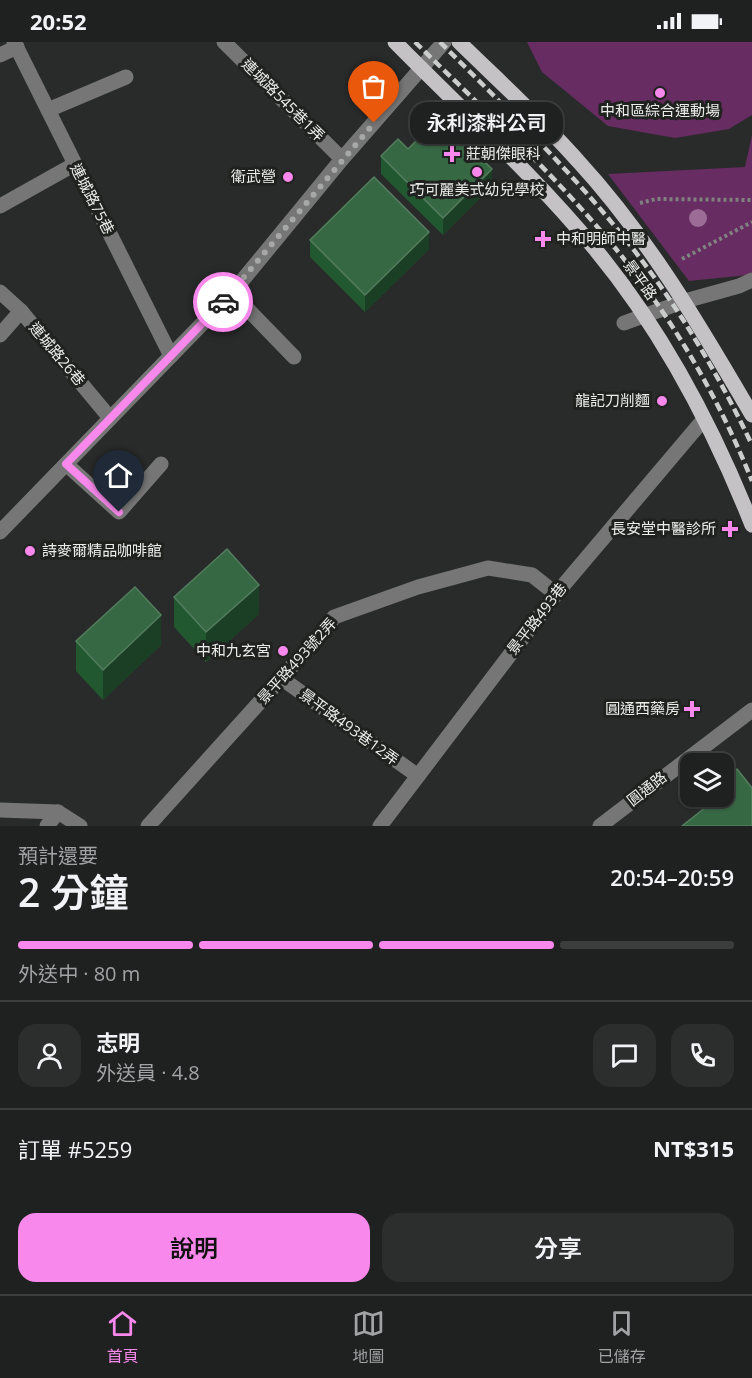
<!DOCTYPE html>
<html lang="zh-TW">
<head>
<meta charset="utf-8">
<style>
	body { margin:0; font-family:"Open Sans","Noto Sans TC",sans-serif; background:#2c2d2d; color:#f1f3f6; height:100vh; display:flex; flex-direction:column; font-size:22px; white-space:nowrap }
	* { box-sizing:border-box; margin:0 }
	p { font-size:20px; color:#a1a3a5 }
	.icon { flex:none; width:33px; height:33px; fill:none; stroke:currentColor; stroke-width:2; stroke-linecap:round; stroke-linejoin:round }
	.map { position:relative; height:784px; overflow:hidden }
	.drawer { display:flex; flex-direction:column; background:#1f2020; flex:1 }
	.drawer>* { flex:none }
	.controls { position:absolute; left:680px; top:711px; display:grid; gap:12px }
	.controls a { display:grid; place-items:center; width:54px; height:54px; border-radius:12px; background:#1f2020; box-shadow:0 2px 4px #0004,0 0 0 2px #3c3e3e; font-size:30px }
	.pin { position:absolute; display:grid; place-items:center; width:51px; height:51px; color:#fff; margin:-62px -26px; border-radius:50% 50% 50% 0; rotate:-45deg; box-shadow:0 0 6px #0007 }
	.pin .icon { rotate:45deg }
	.courier { position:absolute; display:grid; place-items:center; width:60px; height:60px; margin:-30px; border:4px solid #f888eb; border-radius:50%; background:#fff; color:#222; box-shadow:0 2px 8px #0007 }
	.bubble { position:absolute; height:42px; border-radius:18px; background:#1f2020; box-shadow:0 2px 4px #0004,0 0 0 2px #3c3e3e; font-size:20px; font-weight:600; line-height:42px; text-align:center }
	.head em { font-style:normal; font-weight:600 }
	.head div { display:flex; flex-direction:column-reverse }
	.head { display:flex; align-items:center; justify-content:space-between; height:102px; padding:0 18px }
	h1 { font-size:39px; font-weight:600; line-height:45px }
	.bar { display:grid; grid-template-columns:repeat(4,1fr); gap:9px 6px; align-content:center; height:72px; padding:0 18px }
	.bar i { height:8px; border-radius:4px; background:#3c3e3e }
	.bar .active { background:#f888eb }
	.bar p { grid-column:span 4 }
	.line { display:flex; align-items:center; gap:15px; padding:0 18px; border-top:2px solid #3c3e3e }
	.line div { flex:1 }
	.round { display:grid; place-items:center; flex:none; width:63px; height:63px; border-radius:18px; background:#2c2d2d }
	.action { display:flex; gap:12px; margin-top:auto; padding:12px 18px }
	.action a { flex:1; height:69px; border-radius:18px; background:#f888eb; color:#111; font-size:24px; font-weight:600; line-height:69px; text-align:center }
	.action a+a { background:#2c2d2d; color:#f1f3f6 }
	.status { display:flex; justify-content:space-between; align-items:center; height:42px; padding:0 30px; background:#1f2020; direction:ltr }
	.status svg { height:16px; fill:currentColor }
	.dock { display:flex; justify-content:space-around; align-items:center; height:84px; border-top:2px solid #3c3e3e; background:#1f2020; font-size:16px; color:#a1a3a5 }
	.dock a { display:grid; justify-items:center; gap:3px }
	.dock .active { color:#f888eb }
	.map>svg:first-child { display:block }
	.green { fill:#672c61 }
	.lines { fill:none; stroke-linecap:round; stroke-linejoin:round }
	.path { stroke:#808281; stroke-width:4; stroke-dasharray:3 3; stroke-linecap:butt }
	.minor { stroke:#777677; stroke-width:15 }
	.major { stroke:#c4c2c4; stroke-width:15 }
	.rail { stroke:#cbcdcc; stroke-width:4.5; stroke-dasharray:9 4.5; stroke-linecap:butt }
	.tree { fill:#9c6b96 }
	.wall { fill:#215830 }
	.shaded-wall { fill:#1b3f25 }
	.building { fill:#376844; stroke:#537d5e; stroke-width:1.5 }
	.done { stroke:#a6a8a7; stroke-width:6; stroke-dasharray:0 10.8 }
	.route { stroke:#f888eb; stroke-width:8 }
	.poi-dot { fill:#f888eb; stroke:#202220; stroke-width:2 }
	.labels { text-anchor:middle; stroke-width:6; stroke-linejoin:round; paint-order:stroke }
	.street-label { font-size:15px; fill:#eaecea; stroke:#202220 }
	.poi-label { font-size:15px; fill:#eaecea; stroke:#202220; text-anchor:end }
</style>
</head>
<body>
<div class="status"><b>20:52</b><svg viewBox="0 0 49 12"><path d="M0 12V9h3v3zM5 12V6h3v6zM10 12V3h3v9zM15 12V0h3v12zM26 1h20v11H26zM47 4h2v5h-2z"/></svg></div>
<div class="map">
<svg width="752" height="784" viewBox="0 0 752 784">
	<rect width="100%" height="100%" fill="#292b2a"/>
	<g class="green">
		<polygon points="527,0 752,0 752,73 729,87 675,96 608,84 542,30"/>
		<polygon points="752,93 752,230 748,233 689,239 608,132 745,125"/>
	</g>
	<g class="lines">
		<g class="path">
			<polyline points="640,161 656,157 751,158"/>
			<polyline points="682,217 752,180"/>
		</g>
		<g class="minor">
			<polyline points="14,0 171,314"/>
			<polyline points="224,0 342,117"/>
			<polyline points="0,13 17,5"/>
			<polyline points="48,68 126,35"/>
			<polyline points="0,164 75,122"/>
			<polyline points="0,250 21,269 110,376"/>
			<polyline points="232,251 294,315"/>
			<polyline points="624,281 685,259 739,244 752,238"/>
			<polyline points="0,293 21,269"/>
			<polyline points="66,422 119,470 161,422"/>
			<polyline points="0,490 232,251 342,117 444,0"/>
			<polyline points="281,636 418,734"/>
			<polyline points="0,768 58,770 80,784"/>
			<polyline points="47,784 58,770"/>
			<polyline points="148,784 322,591 334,575 418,545 488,526 532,533 556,552"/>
			<polyline points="380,784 556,552 704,377"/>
			<polyline points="600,784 752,668"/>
		</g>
		<g class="major">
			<path d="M 395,0 C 462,68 534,133 595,207 C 662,288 713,385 752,483"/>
			<path d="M 459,0 C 499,39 541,77 578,119 C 648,195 700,284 752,373"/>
		</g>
		<g class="rail">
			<path d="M 415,0 C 479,63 547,125 606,195 C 667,267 717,351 752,439"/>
			<path d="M 440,0 C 501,61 563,121 618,188 C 672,254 716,327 752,403"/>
		</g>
	</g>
	<circle class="tree" cx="698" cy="176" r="9"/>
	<g class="wall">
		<polygon points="414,82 492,144 443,193 381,132 381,114 408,107 415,100 414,99"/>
		<polygon points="310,198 429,207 365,270 310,215"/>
		<polygon points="174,555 259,572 206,620 174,585"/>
		<polygon points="76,599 161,603 103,658 76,629"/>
	</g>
	<g class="shaded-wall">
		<polygon points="492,127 492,144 443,193 443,176"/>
		<polygon points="429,190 429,207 365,270 365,253"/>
		<polygon points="259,543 259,572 206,620 206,590"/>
		<polygon points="161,573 161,603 103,658 103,628"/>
	</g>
	<g class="building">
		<polygon points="430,65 492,127 443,176 381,114 398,97 408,107 424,91 414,82"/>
		<polygon points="374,135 429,190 365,253 310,198"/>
		<polygon points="227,507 259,543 206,590 174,555"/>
		<polygon points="135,545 161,573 103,628 76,599"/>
		<polygon points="737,727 752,746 752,784 682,784 720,754 723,754 723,738"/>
	</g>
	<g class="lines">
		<polyline class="done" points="223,260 374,81"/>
		<polyline class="route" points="119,470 66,422 223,260"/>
	</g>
	<g class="poi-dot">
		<circle cx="660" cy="51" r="6"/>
		<path d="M449 103h6v6h6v6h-6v6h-6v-6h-6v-6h6z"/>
		<circle cx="477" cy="130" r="6"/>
		<circle cx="288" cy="135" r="6"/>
		<path d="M540 188h6v6h6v6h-6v6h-6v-6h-6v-6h6z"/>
		<circle cx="662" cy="359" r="6"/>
		<path d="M727 478h6v6h6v6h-6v6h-6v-6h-6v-6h6z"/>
		<circle cx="30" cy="509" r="6"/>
		<circle cx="283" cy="609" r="6"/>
		<path d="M689 658h6v6h6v6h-6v6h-6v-6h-6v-6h6z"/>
	</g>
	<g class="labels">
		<g class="street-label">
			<text transform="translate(283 58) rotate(45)" y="5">連城路545巷1弄</text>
			<text transform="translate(92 157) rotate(63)" y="5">連城路75巷</text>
			<text transform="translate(640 238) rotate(54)" y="5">景平路</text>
			<text transform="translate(57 312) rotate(50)" y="5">連城路26巷</text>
			<text transform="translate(537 577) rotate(-52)" y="5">景平路493巷</text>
			<text transform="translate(297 619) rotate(-48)" y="5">景平路493號2弄</text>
			<text transform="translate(349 685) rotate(36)" y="5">景平路493巷12弄</text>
			<text transform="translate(647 747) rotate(-38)" y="5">圓通路</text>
		</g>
		<g class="poi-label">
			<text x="660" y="74" text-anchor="middle">中和區綜合運動場</text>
			<text x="466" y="117" text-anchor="start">莊朝傑眼科</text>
			<text x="276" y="140">衛武營</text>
			<text x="477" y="153" text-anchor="middle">巧可麗美式幼兒學校</text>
			<text x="556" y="202" text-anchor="start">中和明師中醫</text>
			<text x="650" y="364">龍記刀削麵</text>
			<text x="716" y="492">長安堂中醫診所</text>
			<text x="42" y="514" text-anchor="start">詩麥爾精品咖啡館</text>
			<text x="271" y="614">中和九玄宮</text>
			<text x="680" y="672">圓通西藥房</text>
		</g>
	</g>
</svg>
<div class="controls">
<a><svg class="icon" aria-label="layers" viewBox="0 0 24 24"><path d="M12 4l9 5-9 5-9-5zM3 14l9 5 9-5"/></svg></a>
</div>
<div class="pin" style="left:374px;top:81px;background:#ea580c"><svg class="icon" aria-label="bag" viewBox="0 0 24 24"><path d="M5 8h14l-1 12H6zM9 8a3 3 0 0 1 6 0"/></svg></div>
<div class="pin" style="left:119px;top:470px;background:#1f2937"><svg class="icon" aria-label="home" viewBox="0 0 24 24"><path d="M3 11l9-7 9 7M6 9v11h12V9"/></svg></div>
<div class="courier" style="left:223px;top:260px"><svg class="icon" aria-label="car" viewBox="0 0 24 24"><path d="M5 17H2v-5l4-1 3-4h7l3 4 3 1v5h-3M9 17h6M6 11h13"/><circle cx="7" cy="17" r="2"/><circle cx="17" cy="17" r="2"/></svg></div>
<div class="bubble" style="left:410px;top:60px;width:153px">永利漆料公司</div>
</div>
<section class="drawer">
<div class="head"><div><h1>2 分鐘</h1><p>預計還要</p></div><em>20:54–20:59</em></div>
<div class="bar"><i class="active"></i><i class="active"></i><i class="active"></i><i></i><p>外送中 · 80 m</p></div>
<div class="line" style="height:108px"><a class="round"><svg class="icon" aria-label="person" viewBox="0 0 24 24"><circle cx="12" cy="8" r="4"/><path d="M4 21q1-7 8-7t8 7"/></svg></a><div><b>志明</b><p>外送員 · 4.8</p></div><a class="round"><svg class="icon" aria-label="chat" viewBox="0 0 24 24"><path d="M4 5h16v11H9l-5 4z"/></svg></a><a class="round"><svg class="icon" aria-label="phone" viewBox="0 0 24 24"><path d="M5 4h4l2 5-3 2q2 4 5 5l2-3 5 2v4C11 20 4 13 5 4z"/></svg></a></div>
<div class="line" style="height:78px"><div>訂單 #5259</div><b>NT$315</b></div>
<div class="action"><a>說明</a><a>分享</a></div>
</section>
<nav class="dock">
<a class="active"><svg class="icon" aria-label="home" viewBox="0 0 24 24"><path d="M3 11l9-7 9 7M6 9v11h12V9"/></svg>首頁</a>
<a><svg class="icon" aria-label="map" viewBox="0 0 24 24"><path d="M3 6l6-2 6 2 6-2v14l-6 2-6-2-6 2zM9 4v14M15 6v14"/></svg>地圖</a>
<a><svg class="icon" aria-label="saved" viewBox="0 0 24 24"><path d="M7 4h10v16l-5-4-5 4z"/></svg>已儲存</a>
</nav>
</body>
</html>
